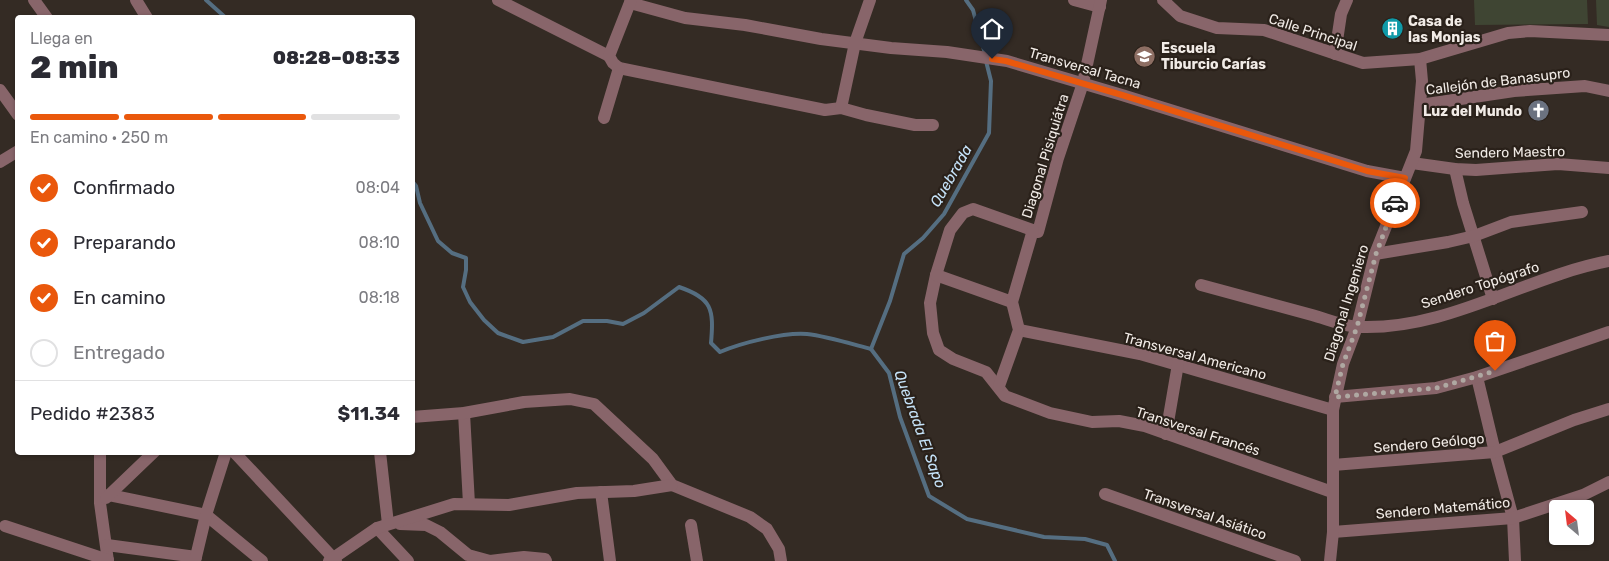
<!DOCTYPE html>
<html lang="es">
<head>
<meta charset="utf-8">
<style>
	body { margin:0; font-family:Rubik,sans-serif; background:#f2f2f3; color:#2b2b33; height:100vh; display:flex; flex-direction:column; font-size:19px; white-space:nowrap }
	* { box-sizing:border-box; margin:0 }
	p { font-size:16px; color:#7c7c81 }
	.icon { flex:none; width:28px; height:28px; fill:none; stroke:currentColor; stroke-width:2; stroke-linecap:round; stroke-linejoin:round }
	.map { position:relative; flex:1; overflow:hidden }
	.panel { position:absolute; left:15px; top:15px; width:400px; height:440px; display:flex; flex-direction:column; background:#fff; border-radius:5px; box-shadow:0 1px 4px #0004 }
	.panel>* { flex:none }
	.needle { width:32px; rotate:332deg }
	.buttons { position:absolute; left:1549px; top:500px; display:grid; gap:10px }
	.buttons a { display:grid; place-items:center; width:45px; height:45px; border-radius:5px; background:#fff; box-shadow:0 1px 4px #0004; font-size:25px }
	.pin { position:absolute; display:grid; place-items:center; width:42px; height:42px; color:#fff; margin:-51px -21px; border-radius:50% 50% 50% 0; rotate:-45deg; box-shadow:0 0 5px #0007 }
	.pin .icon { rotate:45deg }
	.courier { position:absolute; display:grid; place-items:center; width:50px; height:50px; margin:-25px; border:4px solid #ea580c; border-radius:50%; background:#fff; color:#222; box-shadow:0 1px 6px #0007 }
	.headline em { font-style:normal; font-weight:800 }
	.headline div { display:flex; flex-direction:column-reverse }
	.headline { display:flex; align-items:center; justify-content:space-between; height:85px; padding:0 15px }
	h1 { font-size:32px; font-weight:800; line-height:38px }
	.bar { display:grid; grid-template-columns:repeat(4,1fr); gap:8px 5px; align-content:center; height:60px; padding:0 15px }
	.bar i { height:6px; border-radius:4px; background:#e1e1e2 }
	.bar .current { background:#ea580c }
	.bar p { grid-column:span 4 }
	.line { display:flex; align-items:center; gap:12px; padding:0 15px; border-top:1px solid #e1e1e2 }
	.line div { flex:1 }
	ol { padding:0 15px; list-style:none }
	li { display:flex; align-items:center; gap:15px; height:55px }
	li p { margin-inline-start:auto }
	li .icon { padding:5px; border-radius:50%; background:#ea580c; color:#fff; stroke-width:4 }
	li:last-child { color:#7c7c81 }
	li i { width:28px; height:28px; border:2px solid #e1e1e2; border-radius:50% }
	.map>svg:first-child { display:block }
	.green { fill:#3f4533 }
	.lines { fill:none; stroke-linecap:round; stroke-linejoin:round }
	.stream { stroke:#556e81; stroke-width:4 }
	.minor { stroke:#88656a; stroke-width:12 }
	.done { stroke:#afa8a2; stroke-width:5; stroke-dasharray:0 9 }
	.route { stroke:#ea580c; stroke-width:6 }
	.labels { text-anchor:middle; stroke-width:4.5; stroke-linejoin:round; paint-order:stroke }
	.poi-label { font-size:14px; font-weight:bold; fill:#f1ebe6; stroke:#2a211a; text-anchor:start }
	.street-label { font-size:14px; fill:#f1ebe6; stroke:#2a211a }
	.water-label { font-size:15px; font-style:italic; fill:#c6e3f9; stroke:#2a211a }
</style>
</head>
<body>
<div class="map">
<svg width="1609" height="561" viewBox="0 0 1609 561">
	<rect width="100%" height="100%" fill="#342b24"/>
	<g class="green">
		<polygon points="1474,0 1587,0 1588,24 1475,25"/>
		<polygon points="1596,0 1609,0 1609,27 1597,25"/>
	</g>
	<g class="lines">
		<g class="stream">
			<polyline points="206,0 226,18"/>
			<polyline points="966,0 973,10 985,54"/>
			<path d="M 412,181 L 416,186 L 420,203 L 438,241 L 452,253 L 466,258 L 466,270 L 463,287 L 470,302 L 484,320 L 498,333 L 523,342 L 553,337 L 583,321 L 607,321 L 623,324 L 644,313 L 679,287 C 712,298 714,309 711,343 L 720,352 C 741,343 784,332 807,334 C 826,336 852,344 871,349 L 889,373 L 900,417 L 929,496 L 967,519 L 1044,537 L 1085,539 L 1107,545 L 1115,561"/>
			<polyline points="871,349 890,301 904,254 923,238 944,214 989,133 991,81 986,61"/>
		</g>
		<g class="minor">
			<polyline points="34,0 47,18"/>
			<polyline points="136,0 147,18"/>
			<polyline points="498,0 609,56"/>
			<polyline points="1074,0 1100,7"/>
			<polyline points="1101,0 1083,83 1058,158 1038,232 973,209 963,213 950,230 936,275 930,303 933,333 939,350 953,359 986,372 1005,396 1050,413 1092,422 1119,421 1145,426 1332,492"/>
			<polyline points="1163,0 1180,16 1217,28 1264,30 1363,63 1420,59 1508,33 1530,31 1609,35"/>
			<polyline points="630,3 685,18 745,25 821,39 891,48 947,52 1007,61 1122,95 1367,171 1405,178"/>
			<polyline points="1335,54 1341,14 1347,0"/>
			<polyline points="619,68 825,110 841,108 866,115 915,125 933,125"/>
			<polyline points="0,90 18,115"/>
			<polyline points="1420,105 1514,91 1585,86 1609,91"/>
			<polyline points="841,108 855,43 870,0"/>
			<polyline points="604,118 619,68 613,63 609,56 631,0"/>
			<polyline points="0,162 18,151"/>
			<polyline points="1412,163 1455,169 1476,170 1558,164 1609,168"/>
			<polyline points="1455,169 1463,203 1493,299"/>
			<polyline points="1375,254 1448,242 1474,236 1511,222 1582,212"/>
			<polyline points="936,275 1012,302"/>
			<path d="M 1201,285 C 1238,295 1275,305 1312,315 C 1327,319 1344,327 1360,327 C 1448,330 1525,277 1609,261"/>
			<polyline points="1019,330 1140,354 1333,410"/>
			<polyline points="1477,377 1495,452 1513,518 1515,561"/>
			<polyline points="999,386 1019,330 1012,302 1033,230"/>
			<polyline points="1335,397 1436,388 1477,377 1609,332"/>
			<polyline points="464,413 469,504"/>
			<polyline points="412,417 464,413 524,402 570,399 594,404 653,459 672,485 750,517 767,529 779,549 781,561"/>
			<polyline points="1166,434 1178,364"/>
			<polyline points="100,452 100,503 108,561"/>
			<polyline points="234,452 336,561"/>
			<polyline points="380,452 388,524"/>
			<polyline points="1333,465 1495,452 1574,420 1609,409"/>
			<polyline points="601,492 610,561"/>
			<polyline points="1105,494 1295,561"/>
			<polyline points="109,495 206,515 262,561"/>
			<polyline points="106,498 154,452"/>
			<polyline points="400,524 426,525 440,532 468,555 490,561 524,557 545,559 546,561"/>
			<polyline points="691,525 697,561"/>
			<polyline points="5,526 108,560"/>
			<polyline points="377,528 408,561"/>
			<polyline points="1333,532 1513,518 1583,495 1609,482"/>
			<polyline points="107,545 196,557"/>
			<polyline points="195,561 206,515 226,452"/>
			<polyline points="329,561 377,528 454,504 509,505 577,493 634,491 672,485"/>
			<polyline points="1330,561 1333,532 1333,410 1343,364 1357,327 1375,254 1416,151 1422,81 1420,59"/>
		</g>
	</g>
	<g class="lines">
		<polyline class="done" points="1395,203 1376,254 1357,327 1343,364 1335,397 1436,388 1495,371"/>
		<polyline class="route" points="992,59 1006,61 1122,95 1367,171 1405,178 1395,203"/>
	</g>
	<defs>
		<symbol id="building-disc" viewBox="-11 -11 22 22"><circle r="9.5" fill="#0f9aa8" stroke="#2a211a"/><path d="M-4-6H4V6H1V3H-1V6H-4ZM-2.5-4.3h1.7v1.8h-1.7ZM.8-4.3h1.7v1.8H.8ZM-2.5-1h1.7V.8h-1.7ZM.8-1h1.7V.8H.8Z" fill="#fff"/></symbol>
		<symbol id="school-disc" viewBox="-11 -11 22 22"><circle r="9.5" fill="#8d6e63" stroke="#2a211a"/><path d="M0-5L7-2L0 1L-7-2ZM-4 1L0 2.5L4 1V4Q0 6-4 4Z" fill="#fff"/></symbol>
		<symbol id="church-disc" viewBox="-11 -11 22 22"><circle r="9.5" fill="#6b7280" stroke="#2a211a"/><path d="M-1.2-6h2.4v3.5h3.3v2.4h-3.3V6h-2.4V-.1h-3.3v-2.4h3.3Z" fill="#fff"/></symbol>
	</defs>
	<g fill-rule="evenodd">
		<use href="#building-disc" x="1380" y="16" width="25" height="25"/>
		<use href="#school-disc" x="1132" y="44" width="25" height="25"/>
		<use href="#church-disc" x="1526" y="98" width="25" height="25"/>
	</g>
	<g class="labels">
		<g class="poi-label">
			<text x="1408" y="26">Casa de<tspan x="1408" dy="16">las Monjas</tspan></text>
			<text x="1161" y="53">Escuela<tspan x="1161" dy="16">Tiburcio Carías</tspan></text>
			<text x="1522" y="116" text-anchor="end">Luz del Mundo</text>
		</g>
		<g class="street-label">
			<text transform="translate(1313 32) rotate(18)" y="5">Calle Principal</text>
			<text transform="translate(1085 68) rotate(16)" y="5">Transversal Tacna</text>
			<text transform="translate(1498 81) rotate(-7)" y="5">Callejón de Banasupro</text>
			<text transform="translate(1510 152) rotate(-1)" y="5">Sendero Maestro</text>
			<text transform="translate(1045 156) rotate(-73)" y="5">Diagonal Pisiquiátra</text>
			<text transform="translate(1480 285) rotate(-18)" y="5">Sendero Topógrafo</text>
			<text transform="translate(1346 303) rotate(-73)" y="5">Diagonal Ingeniero</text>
			<text transform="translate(1195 356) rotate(15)" y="5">Transversal Americano</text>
			<text transform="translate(1198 431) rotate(18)" y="5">Transversal Francés</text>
			<text transform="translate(1429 443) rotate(-5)" y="5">Sendero Geólogo</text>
			<text transform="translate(1443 508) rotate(-5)" y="5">Sendero Matemático</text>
			<text transform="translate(1205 514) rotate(19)" y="5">Transversal Asiático</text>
		</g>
		<g class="water-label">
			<text transform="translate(951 176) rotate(-60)" y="5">Quebrada</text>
			<text transform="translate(920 429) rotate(70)" y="5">Quebrada El Sapo</text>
		</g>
	</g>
</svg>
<div class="buttons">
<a><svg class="needle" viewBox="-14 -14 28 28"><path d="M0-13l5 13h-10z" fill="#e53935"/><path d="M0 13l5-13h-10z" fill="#7c7c81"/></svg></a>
</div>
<div class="pin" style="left:1495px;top:371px;background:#ea580c"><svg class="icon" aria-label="bag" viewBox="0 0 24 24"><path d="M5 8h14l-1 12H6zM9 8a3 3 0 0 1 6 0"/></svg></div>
<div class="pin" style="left:992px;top:59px;background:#1f2937"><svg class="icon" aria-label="home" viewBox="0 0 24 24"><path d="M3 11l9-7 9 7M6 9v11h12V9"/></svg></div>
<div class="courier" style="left:1395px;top:203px"><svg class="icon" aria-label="car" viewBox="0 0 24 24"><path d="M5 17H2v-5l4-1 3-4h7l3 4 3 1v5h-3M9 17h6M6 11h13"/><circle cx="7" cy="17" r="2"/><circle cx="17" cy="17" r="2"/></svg></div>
<section class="panel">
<div class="headline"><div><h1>2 min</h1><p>Llega en</p></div><em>08:28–08:33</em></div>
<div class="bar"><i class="current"></i><i class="current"></i><i class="current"></i><i></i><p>En camino · 250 m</p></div>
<ol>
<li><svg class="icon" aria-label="check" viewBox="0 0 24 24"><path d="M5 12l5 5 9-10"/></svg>Confirmado<p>08:04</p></li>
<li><svg class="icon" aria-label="check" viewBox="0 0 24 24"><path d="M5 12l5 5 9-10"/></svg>Preparando<p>08:10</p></li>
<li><svg class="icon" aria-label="check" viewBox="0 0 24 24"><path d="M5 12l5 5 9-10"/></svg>En camino<p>08:18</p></li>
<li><i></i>Entregado</li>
</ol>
<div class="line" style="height:65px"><div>Pedido #2383</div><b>$11.34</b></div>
</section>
</div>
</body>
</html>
